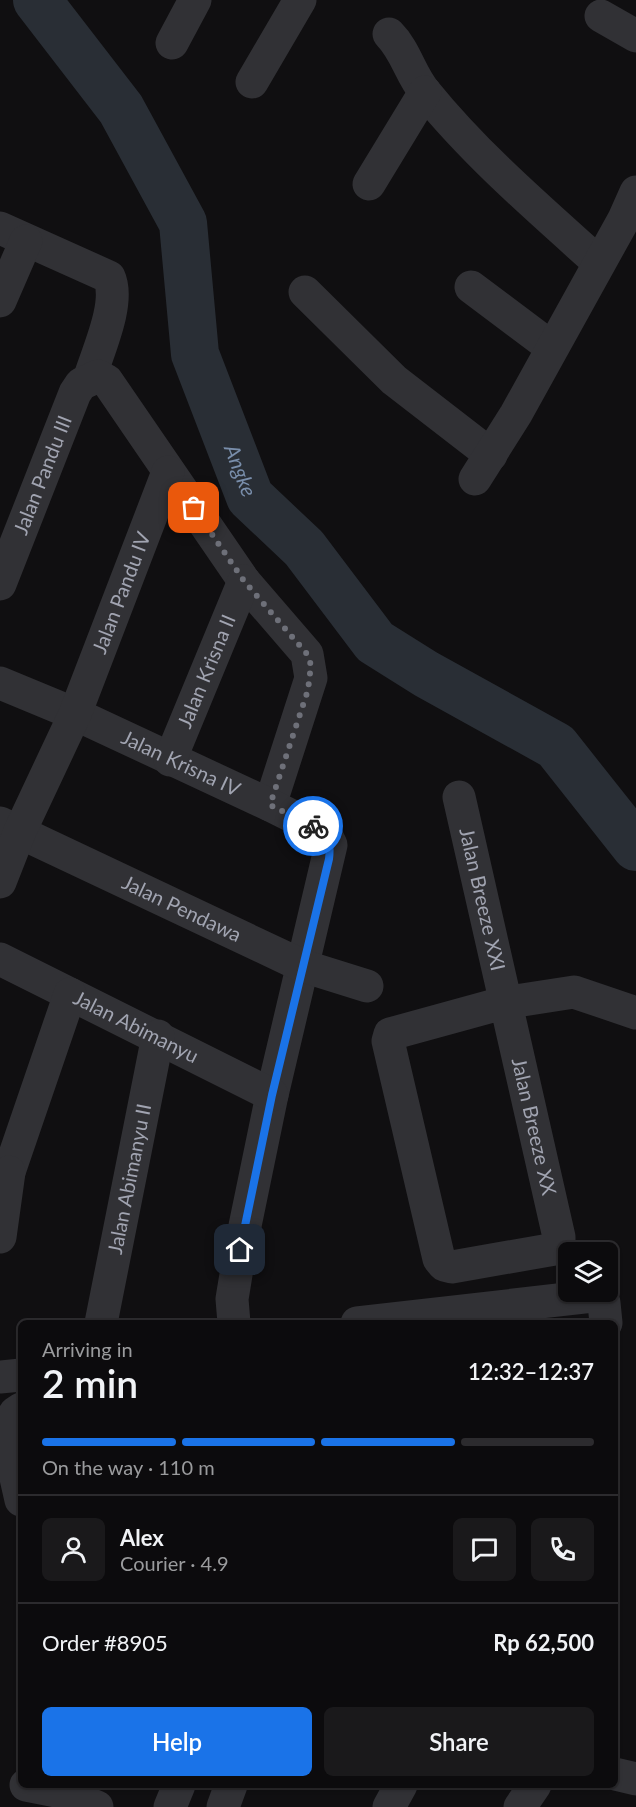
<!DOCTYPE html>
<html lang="en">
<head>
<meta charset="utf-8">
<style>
	body { margin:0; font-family:Lato,sans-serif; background:#1a191b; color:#f1f3f6; height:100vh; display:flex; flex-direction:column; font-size:22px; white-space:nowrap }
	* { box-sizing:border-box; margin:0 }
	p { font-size:20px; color:#9a9b9d }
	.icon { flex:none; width:33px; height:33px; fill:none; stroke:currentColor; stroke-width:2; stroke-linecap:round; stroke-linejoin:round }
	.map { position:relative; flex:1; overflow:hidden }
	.panel { position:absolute; left:18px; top:1320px; width:600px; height:468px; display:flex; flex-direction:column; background:#0c0b0d; border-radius:9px; box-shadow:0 2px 4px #0004,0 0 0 2px #2c2b2e }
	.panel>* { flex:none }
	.buttons { position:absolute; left:558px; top:1242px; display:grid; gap:12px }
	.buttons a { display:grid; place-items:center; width:60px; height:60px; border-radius:9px; background:#0c0b0d; box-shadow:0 2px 4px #0004,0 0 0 2px #2c2b2e; font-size:30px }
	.pin { position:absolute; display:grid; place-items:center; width:51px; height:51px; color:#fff; margin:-26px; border-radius:12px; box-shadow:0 3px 9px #0006 }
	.courier { position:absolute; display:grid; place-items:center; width:60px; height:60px; margin:-30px; border:4px solid #1a73e8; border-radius:50%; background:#fff; color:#222; box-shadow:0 2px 8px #0007 }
	.summary em { font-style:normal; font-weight:600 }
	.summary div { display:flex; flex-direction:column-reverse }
	.summary { display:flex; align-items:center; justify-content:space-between; height:102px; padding:0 24px }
	h1 { font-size:39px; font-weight:600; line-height:45px }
	.bar { display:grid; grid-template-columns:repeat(4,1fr); gap:9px 6px; align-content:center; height:72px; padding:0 24px }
	.bar i { height:8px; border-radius:4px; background:#2c2b2e }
	.bar .selected { background:#1a73e8 }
	.bar p { grid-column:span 4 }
	.line { display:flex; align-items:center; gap:15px; padding:0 24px; border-top:2px solid #2c2b2e }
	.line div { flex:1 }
	.round { display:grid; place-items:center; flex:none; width:63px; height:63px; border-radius:9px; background:#1a191b }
	.primary-button { display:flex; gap:12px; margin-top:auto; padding:12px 24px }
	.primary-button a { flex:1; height:69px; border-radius:9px; background:#1a73e8; color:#fff; font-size:24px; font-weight:600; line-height:69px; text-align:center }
	.primary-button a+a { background:#1a191b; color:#f1f3f6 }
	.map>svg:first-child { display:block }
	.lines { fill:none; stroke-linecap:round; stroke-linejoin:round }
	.river { stroke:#292e35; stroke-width:48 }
	.minor { stroke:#313135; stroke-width:33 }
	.done { stroke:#6e7079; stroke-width:6; stroke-dasharray:0 10.8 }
	.route { stroke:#1a73e8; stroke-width:8 }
	.labels { text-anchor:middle; stroke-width:4.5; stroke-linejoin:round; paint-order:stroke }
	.street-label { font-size:20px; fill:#a1a4b1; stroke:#0b0a0c }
	.water-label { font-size:21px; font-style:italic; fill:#798eab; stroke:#0b0a0c }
</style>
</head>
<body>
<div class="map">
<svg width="636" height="1807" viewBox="0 0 636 1807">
	<rect width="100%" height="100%" fill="#100f11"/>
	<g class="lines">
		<path class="river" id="s1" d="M 37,0 L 121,109 L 183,223 L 195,354 L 250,497 L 304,548 L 375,642 L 426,674 L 556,746 L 636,847"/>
		<g class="minor">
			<polyline points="601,16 636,36"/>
			<path d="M 389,34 C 406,51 410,74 425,92 C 476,155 539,209 599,263"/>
			<polyline points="172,43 195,0"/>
			<polyline points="252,82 300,0"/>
			<polyline points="369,184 425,92"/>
			<path d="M 0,228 L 109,277 C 121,303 97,353 89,380"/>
			<polyline points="471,287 551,347"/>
			<polyline points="305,292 394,380 491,455"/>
			<polyline points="0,301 26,241"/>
			<polyline points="475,479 516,414 624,219 636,192"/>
			<path id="s2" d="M 0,584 L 75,393 L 81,384 L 98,376 L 107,381 L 244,581 L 307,654 L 311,678 L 270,805"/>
			<path id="s3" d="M 0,683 L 75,714 L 270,805 L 318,829 L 327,837 L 331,845 L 272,1095 L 240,1250 L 232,1299 L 234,1323"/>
			<path id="s4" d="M 170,760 L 244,581"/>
			<path id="s5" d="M 459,797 L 559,1237 L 559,1244 L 555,1249 L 452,1267 L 444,1265 L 439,1259 L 388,1041 L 390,1034 L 503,1003 L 574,992 L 636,1013"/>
			<path id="s6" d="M 0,823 L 303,966 L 367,986"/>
			<path id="s7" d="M 0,882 L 20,831 L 75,714 L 168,472"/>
			<path id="s8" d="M 0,959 L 272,1095"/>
			<polyline points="0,1191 9,1172 70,994"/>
			<polyline points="0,1237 9,1172"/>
			<path id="s9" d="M 101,1323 L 158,1036"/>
			<polyline points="357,1323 593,1296 604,1303 606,1323"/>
			<polyline points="0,1377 21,1375"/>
			<polyline points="21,1409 15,1413 11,1423 9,1447 21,1500"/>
			<polyline points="615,1774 636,1779"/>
			<polyline points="26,1785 61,1792 97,1807"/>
			<polyline points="170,1807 179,1785"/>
			<polyline points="223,1807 231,1785"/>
			<polyline points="389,1807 401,1785"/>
			<polyline points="520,1807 535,1785"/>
		</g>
	</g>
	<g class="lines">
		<polyline class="done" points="194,508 244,581 307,654 311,665 308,690 270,805 313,826"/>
		<path class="route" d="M 240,1250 L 272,1095 L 329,859 C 331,843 329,834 313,826"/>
	</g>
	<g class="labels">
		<g class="street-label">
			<text dy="7" stroke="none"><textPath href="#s2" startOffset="117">Jalan Pandu III</textPath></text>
			<text dy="7" stroke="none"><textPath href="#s7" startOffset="314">Jalan Pandu IV</textPath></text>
			<text dy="7" stroke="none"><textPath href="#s4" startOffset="96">Jalan Krisna II</textPath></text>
			<text dy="7" stroke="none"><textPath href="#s3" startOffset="198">Jalan Krisna IV</textPath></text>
			<text dy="7" stroke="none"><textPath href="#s5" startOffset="105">Jalan Breeze XXI</textPath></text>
			<text dy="7" stroke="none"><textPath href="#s6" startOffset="201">Jalan Pendawa</textPath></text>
			<text dy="7" stroke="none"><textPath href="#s8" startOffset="152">Jalan Abimanyu</textPath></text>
			<text dy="7" stroke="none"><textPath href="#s5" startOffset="338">Jalan Breeze XX</textPath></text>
			<text dy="7" stroke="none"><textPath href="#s9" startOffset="147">Jalan Abimanyu II</textPath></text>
		</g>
		<g class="water-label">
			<text dy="7" stroke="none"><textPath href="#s1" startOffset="524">Angke</textPath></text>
		</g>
	</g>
</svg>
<div class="buttons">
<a><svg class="icon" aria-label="layers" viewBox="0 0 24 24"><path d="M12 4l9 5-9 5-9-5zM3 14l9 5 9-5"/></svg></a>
</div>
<div class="pin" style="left:194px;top:508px;background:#ea580c"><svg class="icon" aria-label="bag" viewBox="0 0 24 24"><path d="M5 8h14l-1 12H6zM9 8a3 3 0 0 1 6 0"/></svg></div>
<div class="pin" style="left:240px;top:1250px;background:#1f2937"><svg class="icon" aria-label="home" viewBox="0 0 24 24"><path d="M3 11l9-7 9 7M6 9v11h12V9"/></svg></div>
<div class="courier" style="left:313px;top:826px"><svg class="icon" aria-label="bike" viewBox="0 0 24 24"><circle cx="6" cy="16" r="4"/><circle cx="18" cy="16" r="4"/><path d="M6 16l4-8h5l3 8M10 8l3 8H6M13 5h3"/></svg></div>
<section class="panel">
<div class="summary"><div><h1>2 min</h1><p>Arriving in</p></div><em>12:32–12:37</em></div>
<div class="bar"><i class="selected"></i><i class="selected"></i><i class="selected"></i><i></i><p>On the way · 110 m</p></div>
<div class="line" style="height:108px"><a class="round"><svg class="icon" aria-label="person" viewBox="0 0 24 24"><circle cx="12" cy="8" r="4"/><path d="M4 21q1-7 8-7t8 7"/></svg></a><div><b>Alex</b><p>Courier · 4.9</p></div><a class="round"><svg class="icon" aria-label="chat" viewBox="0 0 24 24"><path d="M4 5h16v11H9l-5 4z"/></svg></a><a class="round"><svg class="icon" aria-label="phone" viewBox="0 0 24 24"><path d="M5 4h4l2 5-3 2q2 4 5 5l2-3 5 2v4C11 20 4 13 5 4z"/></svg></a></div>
<div class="line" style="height:78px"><div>Order #8905</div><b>Rp 62,500</b></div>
<div class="primary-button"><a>Help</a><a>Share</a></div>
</section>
</div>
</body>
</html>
